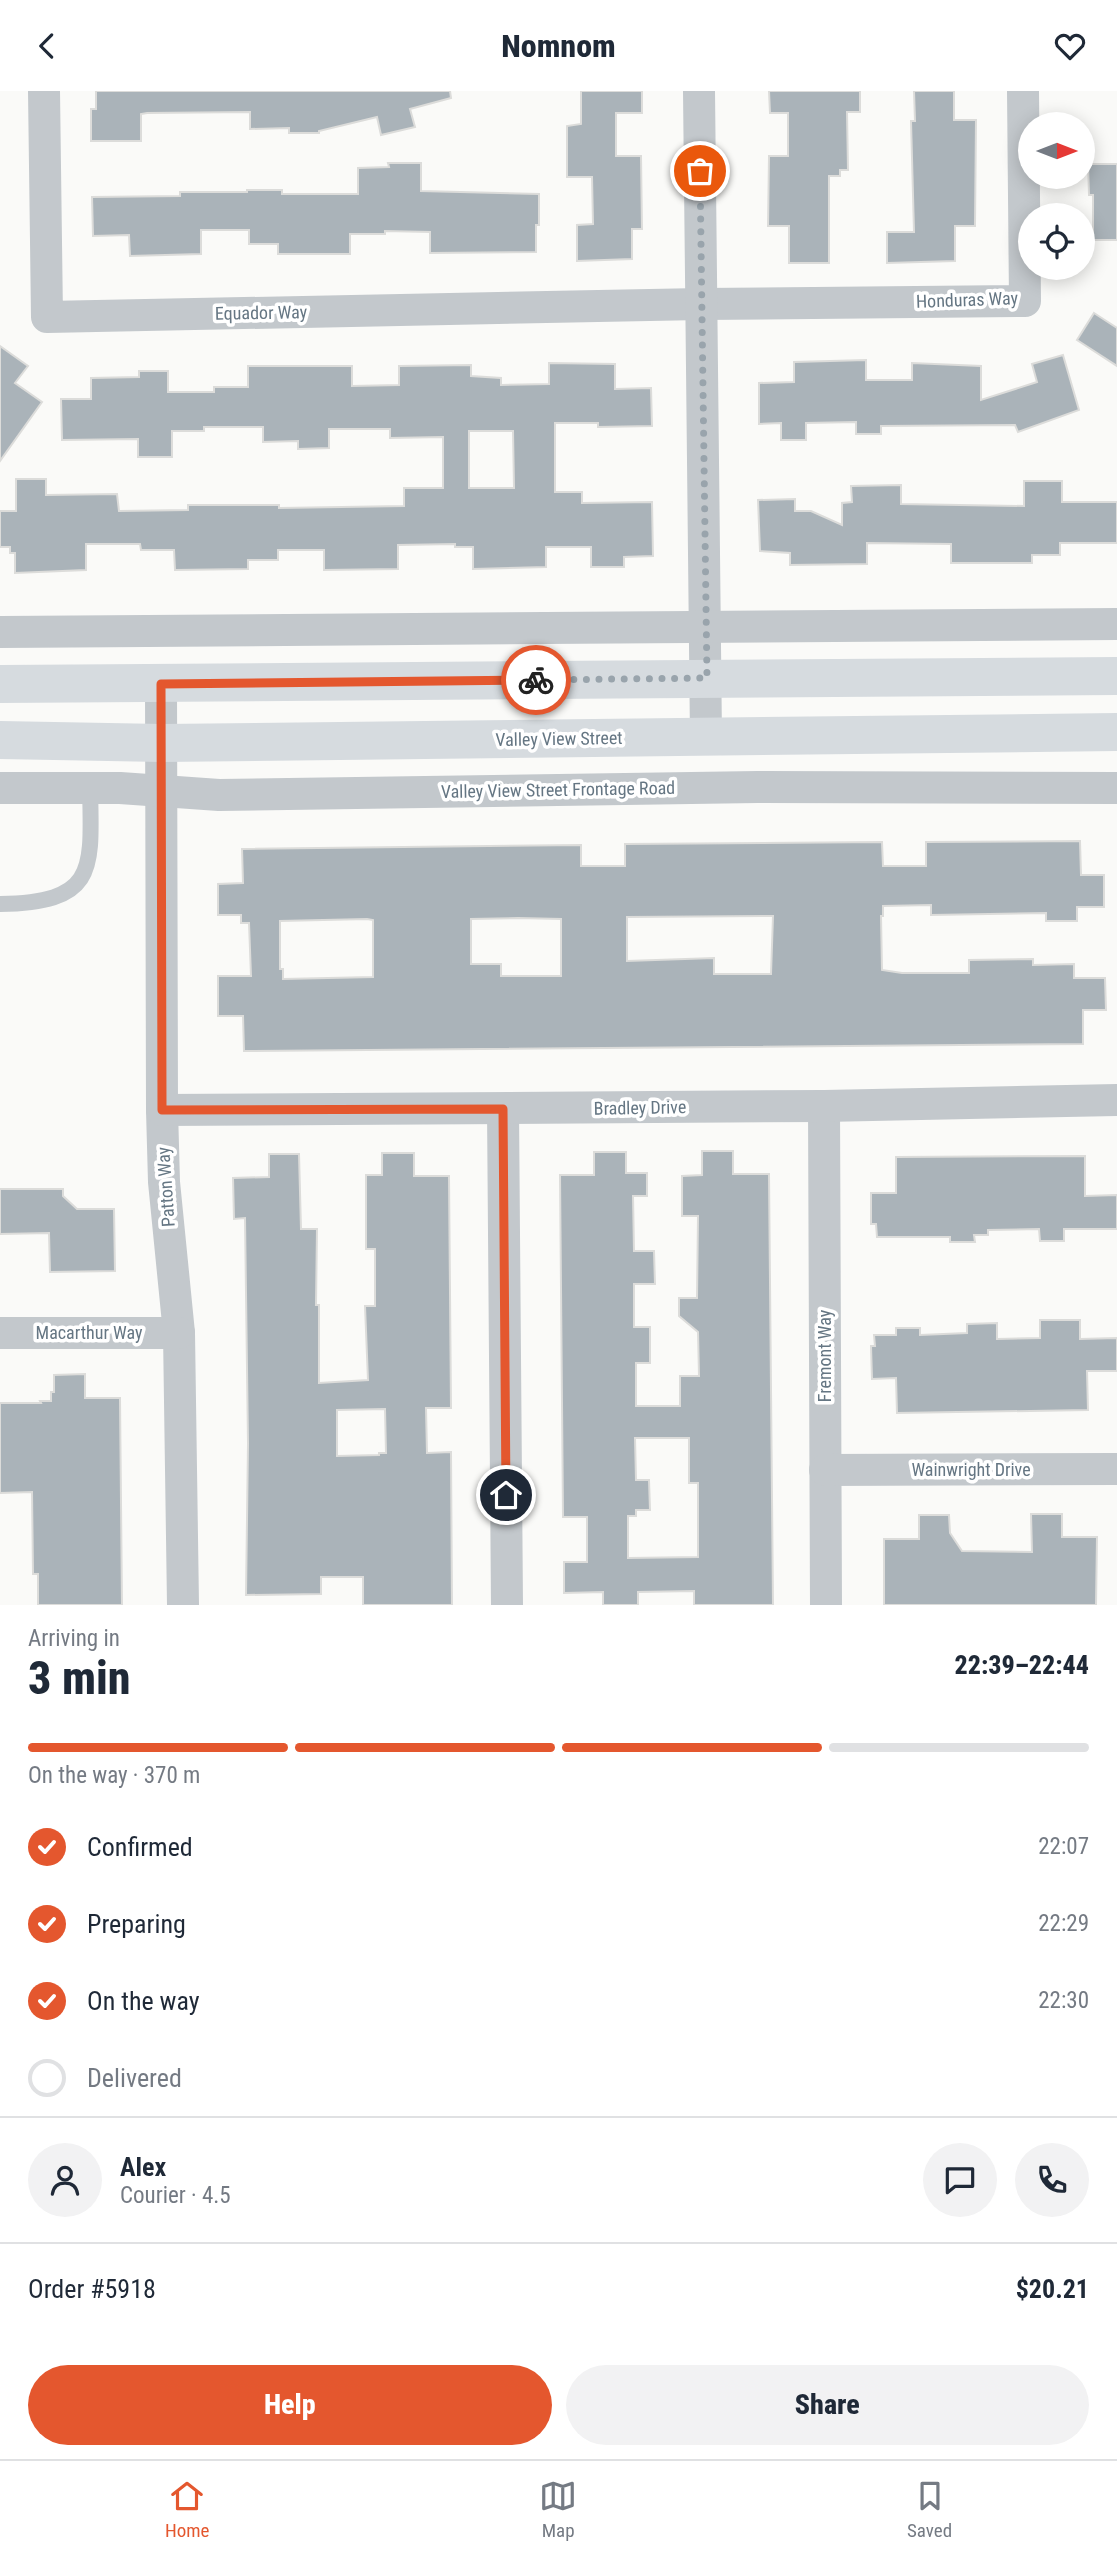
<!DOCTYPE html>
<html lang="en">
<head>
<meta charset="utf-8">
<style>
	body { margin:0; font-family:"Roboto Condensed",sans-serif; background:#f2f2f3; color:#1f2937; height:100vh; display:flex; flex-direction:column; font-size:26px; white-space:nowrap }
	* { box-sizing:border-box; margin:0 }
	p { font-size:23px; color:#747a83 }
	.icon { flex:none; width:38px; height:38px; fill:none; stroke:currentColor; stroke-width:2; stroke-linecap:round; stroke-linejoin:round }
	.map { position:relative; height:1514px; overflow:hidden }
	.sheet { display:flex; flex-direction:column; background:#fff; flex:1 }
	.sheet>* { flex:none }
	.needle { width:46px; rotate:90deg }
	.buttons { position:absolute; left:1018px; top:21px; display:grid; gap:14px }
	.buttons a { display:grid; place-items:center; width:77px; height:77px; border-radius:50%; background:#fff; box-shadow:0 4px 18px #0003; font-size:35px }
	.pin { position:absolute; display:grid; place-items:center; width:60px; height:60px; color:#fff; margin:-30px; border:4px solid #fff; border-radius:50%; box-shadow:0 2px 7px #0007 }
	.courier { position:absolute; display:grid; place-items:center; width:70px; height:70px; margin:-35px; border:5px solid #e4572e; border-radius:50%; background:#fff; color:#222; box-shadow:0 2px 9px #0007 }
	.summary em { font-style:normal; font-weight:800 }
	.summary div { display:flex; flex-direction:column-reverse }
	.summary { display:flex; align-items:center; justify-content:space-between; height:119px; padding:0 28px }
	h1 { font-size:46px; font-weight:800; line-height:52px }
	.bar { display:grid; grid-template-columns:repeat(4,1fr); gap:10px 7px; align-content:center; height:84px; padding:0 28px }
	.bar i { height:9px; border-radius:5px; background:#e0e1e3 }
	.bar .current { background:#e4572e }
	.bar p { grid-column:span 4 }
	.line { display:flex; align-items:center; gap:18px; padding:0 28px; border-top:2px solid #e0e1e3 }
	.line div { flex:1 }
	.round { display:grid; place-items:center; flex:none; width:74px; height:74px; border-radius:37px; background:#f2f2f3 }
	ol { padding:0 28px; list-style:none }
	li { display:flex; align-items:center; gap:21px; height:77px }
	li p { margin-inline-start:auto }
	li .icon { padding:7px; border-radius:50%; background:#e4572e; color:#fff; stroke-width:4 }
	li:last-child { color:#747a83 }
	li i { width:38px; height:38px; border:4px solid #e0e1e3; border-radius:50% }
	.action { display:flex; gap:14px; margin-top:auto; padding:14px 28px }
	.action a { flex:1; height:80px; border-radius:42px; background:#e4572e; color:#fff; font-size:28px; font-weight:800; line-height:80px; text-align:center }
	.action a+a { background:#f2f2f3; color:#1f2937 }
	header { display:flex; justify-content:space-between; align-items:center; height:91px; padding:0 28px; background:#fff; font-size:32px; font-weight:800 }
	.menu { display:flex; justify-content:space-around; align-items:center; height:98px; border-top:2px solid #e0e1e3; background:#fff; font-size:19px; color:#747a83 }
	.menu a { display:grid; justify-items:center; gap:4px }
	.menu .current { color:#e4572e }
	.map>svg:first-child { display:block }
	.building { fill:#aab3b9; stroke:#dcdcda; stroke-width:2; fill-rule:evenodd }
	.lines { fill:none; stroke-linecap:round; stroke-linejoin:round }
	.lane { stroke:#c3c8cc; stroke-width:16 }
	.street { stroke:#c3c8cc; stroke-width:32 }
	.primary { stroke:#d6dbdf; stroke-width:38 }
	.done { stroke:#99a4ac; stroke-width:7; stroke-dasharray:0 12.6 }
	.route { stroke:#e4572e; stroke-width:9 }
	.labels { text-anchor:middle; stroke-width:7; stroke-linejoin:round; paint-order:stroke }
	.street-label { font-size:18px; fill:#657683; stroke:#fff }
</style>
</head>
<body>
<header><svg class="icon" aria-label="back" viewBox="0 0 24 24"><path d="M15 5l-7 7 7 7"/></svg>Nomnom<svg class="icon" aria-label="heart" viewBox="0 0 24 24"><path d="M12 20l-8-8c-3-5 5-10 8-4 3-6 11-1 8 4z"/></svg></header>
<div class="map">
<svg width="1117" height="1514" viewBox="0 0 1117 1514">
	<rect width="100%" height="100%" fill="#fafaf8"/>
	<g class="building">
		<polygon points="96,0 450,0 451,7 410,18 415,36 381,44 377,26 319,40 319,42 289,42 289,37 250,38 250,21 147,22 141,23 141,50 91,50 91,18 96,18"/>
		<polygon points="581,0 642,0 642,22 616,22 616,65 641,65 642,138 632,138 632,168 577,170 577,134 593,133 592,86 567,86 567,35 581,33"/>
		<polygon points="769,0 860,0 860,21 847,21 848,79 840,79 840,85 829,85 829,172 789,172 789,135 768,135 769,65 788,65 788,22 770,22"/>
		<polygon points="914,0 954,0 954,29 976,29 975,135 955,135 955,170 887,172 887,141 914,141 911,30 915,30"/>
		<polygon points="388,72 421,72 421,100 539,103 539,134 536,134 536,161 430,162 430,141 385,140 385,143 350,143 350,163 278,163 278,153 249,153 249,139 201,139 201,163 130,165 129,144 93,145 92,106 180,105 180,101 247,101 247,99 282,99 282,103 358,103 358,77 389,76"/>
		<polygon points="1088,73 1117,73 1117,149 1093,149 1093,104 1089,104"/>
		<polygon points="1094,222 1117,237 1117,275 1077,249"/>
		<polygon points="0,255 28,275 15,292 42,311 0,370"/>
		<polygon points="1063,264 1079,319 1018,341 1015,334 881,335 881,343 856,343 856,331 806,332 806,349 781,349 781,332 759,333 759,292 794,291 794,271 866,269 866,289 912,289 912,272 981,275 981,309 1037,291 1032,273"/>
		<path d="M 549,272 L 615,273 L 615,298 L 651,297 L 652,335 L 598,336 L 598,332 L 555,332 L 555,401 L 582,401 L 582,412 L 652,411 L 653,465 L 624,466 L 624,476 L 591,476 L 591,456 L 546,456 L 546,476 L 473,478 L 473,456 L 455,456 L 455,453 L 398,454 L 398,478 L 324,479 L 324,459 L 278,459 L 278,469 L 248,469 L 248,478 L 175,479 L 174,459 L 141,459 L 140,453 L 86,453 L 86,479 L 15,482 L 15,462 L 10,462 L 10,456 L 0,456 L 0,420 L 16,420 L 16,388 L 46,388 L 46,404 L 117,403 L 119,420 L 188,419 L 188,414 L 279,414 L 279,417 L 404,415 L 404,397 L 443,397 L 443,346 L 390,347 L 390,338 L 329,338 L 329,357 L 298,358 L 298,350 L 263,351 L 263,336 L 204,336 L 204,340 L 172,340 L 172,366 L 138,366 L 138,348 L 62,349 L 61,308 L 91,308 L 91,287 L 139,286 L 139,280 L 168,280 L 168,301 L 214,301 L 214,296 L 248,296 L 248,275 L 352,275 L 352,295 L 399,294 L 399,275 L 471,274 L 471,285 L 501,287 L 501,294 L 549,293 ZM 469,340 L 513,340 L 514,397 L 469,397 Z"/>
		<polygon points="1024,390 1062,390 1062,411 1117,411 1117,452 1060,452 1060,464 1032,464 1032,472 951,472 951,453 867,452 867,473 790,474 790,462 760,460 758,409 795,408 795,420 811,420 842,434 842,412 852,411 851,395 901,394 901,413 1024,415"/>
		<path d="M 1080,750 L 1081,784 L 1104,784 L 1104,816 L 1077,816 L 1077,830 L 1046,830 L 1046,822 L 931,824 L 931,814 L 883,815 L 883,825 L 881,825 L 882,879 L 902,882 L 969,882 L 969,869 L 1033,868 L 1033,874 L 1074,873 L 1074,887 L 1105,887 L 1106,919 L 1083,919 L 1083,953 L 244,960 L 243,925 L 218,925 L 218,885 L 251,885 L 249,832 L 241,832 L 241,824 L 218,824 L 218,793 L 243,792 L 242,758 L 581,754 L 581,775 L 625,775 L 625,753 L 882,751 L 883,775 L 926,775 L 926,751 ZM 773,825 L 771,883 L 714,883 L 714,867 L 627,870 L 627,826 ZM 518,827 L 561,828 L 561,885 L 501,885 L 501,873 L 471,873 L 471,828 ZM 367,828 L 373,829 L 373,886 L 283,888 L 283,878 L 280,878 L 280,830 Z"/>
		<path d="M 702,1060 L 733,1060 L 733,1083 L 769,1083 L 773,1514 L 694,1514 L 694,1500 L 638,1501 L 638,1514 L 603,1514 L 603,1501 L 564,1502 L 564,1471 L 587,1471 L 587,1426 L 563,1426 L 560,1084 L 594,1084 L 594,1061 L 626,1061 L 626,1082 L 647,1082 L 647,1105 L 633,1105 L 634,1160 L 654,1160 L 655,1193 L 634,1193 L 634,1236 L 650,1236 L 650,1272 L 636,1272 L 636,1315 L 680,1315 L 680,1285 L 699,1285 L 698,1241 L 679,1225 L 679,1207 L 697,1207 L 698,1125 L 682,1125 L 682,1085 L 702,1084 ZM 635,1347 L 689,1347 L 689,1392 L 698,1392 L 698,1466 L 628,1467 L 628,1425 L 636,1425 L 636,1419 L 650,1419 L 649,1389 L 636,1389 Z"/>
		<path d="M 382,1062 L 414,1062 L 414,1085 L 449,1085 L 451,1317 L 426,1317 L 427,1362 L 451,1361 L 452,1514 L 363,1514 L 363,1486 L 321,1486 L 321,1503 L 246,1504 L 248,1352 L 245,1127 L 234,1128 L 233,1087 L 269,1086 L 269,1063 L 299,1063 L 301,1138 L 317,1138 L 316,1214 L 319,1214 L 319,1292 L 368,1289 L 365,1215 L 375,1215 L 375,1158 L 366,1158 L 366,1084 L 382,1084 ZM 385,1318 L 386,1362 L 379,1362 L 379,1364 L 337,1365 L 337,1319 Z"/>
		<polygon points="1085,1065 1085,1105 1117,1104 1117,1138 1064,1138 1064,1150 1040,1150 1039,1138 988,1139 988,1144 974,1144 975,1151 950,1151 950,1146 877,1146 876,1133 871,1133 871,1102 896,1102 896,1066"/>
		<polygon points="0,1098 63,1098 63,1105 77,1118 114,1118 115,1180 50,1181 49,1142 0,1143"/>
		<polygon points="1040,1229 1080,1229 1080,1248 1117,1247 1117,1280 1087,1280 1088,1319 897,1322 896,1287 872,1288 871,1255 875,1255 874,1244 896,1244 896,1237 920,1237 920,1244 967,1242 967,1233 997,1232 997,1248 1040,1247"/>
		<polygon points="85,1283 85,1307 120,1307 122,1514 38,1514 38,1483 33,1483 32,1401 0,1402 0,1312 41,1312 40,1310 51,1310 51,1301 54,1301 54,1284"/>
		<polygon points="1031,1423 1062,1423 1062,1446 1097,1446 1096,1514 884,1514 884,1448 919,1448 919,1424 949,1424 950,1442 962,1460 1032,1461"/>
	</g>
	<g class="lines">
		<path class="lane" d="M 0,813 C 96,811 92,781 90,697"/>
		<g class="street">
			<polyline points="44,0 47,226 701,213 1025,210 1023,0"/>
			<polyline points="699,0 706,647"/>
			<polyline points="0,541 1117,533"/>
			<polyline points="161,593 162,1019 164,1091 179,1242 183,1514"/>
			<polyline points="0,697 120,697 219,704 758,696 1117,697"/>
			<polyline points="824,1015 826,1514"/>
			<polyline points="503,1018 507,1514"/>
			<polyline points="162,1019 824,1015 1117,1009"/>
			<polyline points="0,1242 179,1242"/>
			<polyline points="825,1379 1117,1378"/>
		</g>
		<g class="primary">
			<polyline points="0,593 1117,585"/>
			<polyline points="0,649 162,652 1117,641"/>
		</g>
	</g>
	<g class="lines">
		<polyline class="done" points="536,589 707,587 700,80"/>
		<polyline class="route" points="506,1404 503,1018 162,1019 161,593 536,589"/>
	</g>
	<g class="labels">
		<g class="street-label">
			<text transform="translate(967 209) rotate(-2)" y="6">Honduras Way</text>
			<text transform="translate(261 222) rotate(-1)" y="6">Equador Way</text>
			<text transform="translate(559 648) rotate(-1)" y="6">Valley View Street</text>
			<text transform="translate(558 699) rotate(-1)" y="6">Valley View Street Frontage Road</text>
			<text transform="translate(640 1017) rotate(-1)" y="6">Bradley Drive</text>
			<text transform="translate(166 1096) rotate(-94)" y="6">Patton Way</text>
			<text x="89" y="1248">Macarthur Way</text>
			<text transform="translate(825 1265) rotate(-90)" y="6">Fremont Way</text>
			<text x="971" y="1385">Wainwright Drive</text>
		</g>
	</g>
</svg>
<div class="buttons">
<a><svg class="needle" viewBox="-14 -14 28 28"><path d="M0-13l5 13h-10z" fill="#e53935"/><path d="M0 13l5-13h-10z" fill="#747a83"/></svg></a>
<a><svg class="icon" aria-label="locate" viewBox="0 0 24 24"><circle cx="12" cy="12" r="6"/><path d="M12 2v4M12 18v4M2 12h4M18 12h4"/></svg></a>
</div>
<div class="pin" style="left:700px;top:80px;background:#ea580c"><svg class="icon" aria-label="bag" viewBox="0 0 24 24"><path d="M5 8h14l-1 12H6zM9 8a3 3 0 0 1 6 0"/></svg></div>
<div class="pin" style="left:506px;top:1404px;background:#1f2937"><svg class="icon" aria-label="home" viewBox="0 0 24 24"><path d="M3 11l9-7 9 7M6 9v11h12V9"/></svg></div>
<div class="courier" style="left:536px;top:589px"><svg class="icon" aria-label="bike" viewBox="0 0 24 24"><circle cx="6" cy="16" r="4"/><circle cx="18" cy="16" r="4"/><path d="M6 16l4-8h5l3 8M10 8l3 8H6M13 5h3"/></svg></div>
</div>
<section class="sheet">
<div class="summary"><div><h1>3 min</h1><p>Arriving in</p></div><em>22:39–22:44</em></div>
<div class="bar"><i class="current"></i><i class="current"></i><i class="current"></i><i></i><p>On the way · 370 m</p></div>
<ol>
<li><svg class="icon" aria-label="check" viewBox="0 0 24 24"><path d="M5 12l5 5 9-10"/></svg>Confirmed<p>22:07</p></li>
<li><svg class="icon" aria-label="check" viewBox="0 0 24 24"><path d="M5 12l5 5 9-10"/></svg>Preparing<p>22:29</p></li>
<li><svg class="icon" aria-label="check" viewBox="0 0 24 24"><path d="M5 12l5 5 9-10"/></svg>On the way<p>22:30</p></li>
<li><i></i>Delivered</li>
</ol>
<div class="line" style="height:126px"><a class="round"><svg class="icon" aria-label="person" viewBox="0 0 24 24"><circle cx="12" cy="8" r="4"/><path d="M4 21q1-7 8-7t8 7"/></svg></a><div><b>Alex</b><p>Courier · 4.5</p></div><a class="round"><svg class="icon" aria-label="chat" viewBox="0 0 24 24"><path d="M4 5h16v11H9l-5 4z"/></svg></a><a class="round"><svg class="icon" aria-label="phone" viewBox="0 0 24 24"><path d="M5 4h4l2 5-3 2q2 4 5 5l2-3 5 2v4C11 20 4 13 5 4z"/></svg></a></div>
<div class="line" style="height:91px"><div>Order #5918</div><b>$20.21</b></div>
<div class="action"><a>Help</a><a>Share</a></div>
</section>
<nav class="menu">
<a class="current"><svg class="icon" aria-label="home" viewBox="0 0 24 24"><path d="M3 11l9-7 9 7M6 9v11h12V9"/></svg>Home</a>
<a><svg class="icon" aria-label="map" viewBox="0 0 24 24"><path d="M3 6l6-2 6 2 6-2v14l-6 2-6-2-6 2zM9 4v14M15 6v14"/></svg>Map</a>
<a><svg class="icon" aria-label="saved" viewBox="0 0 24 24"><path d="M7 4h10v16l-5-4-5 4z"/></svg>Saved</a>
</nav>
</body>
</html>
